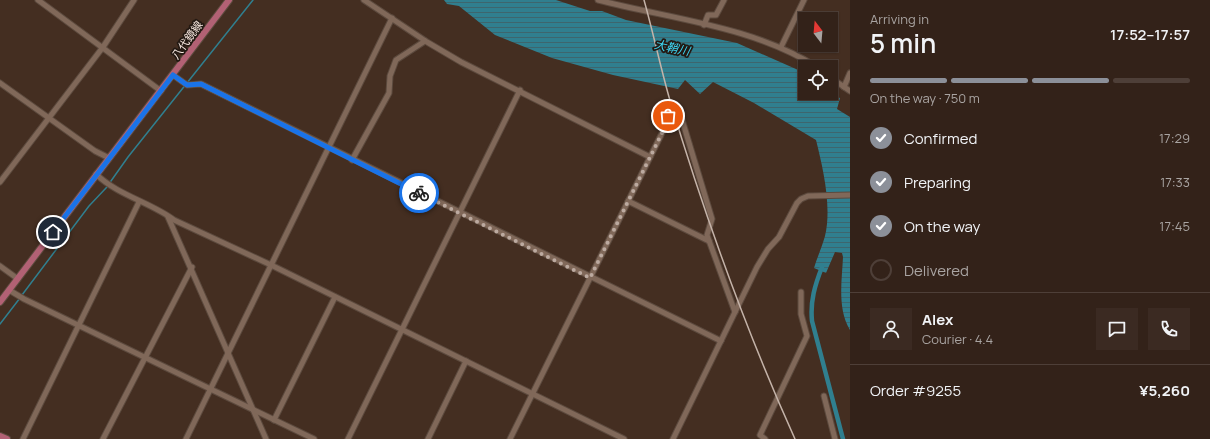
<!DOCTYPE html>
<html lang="en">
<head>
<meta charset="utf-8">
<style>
	body { margin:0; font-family:Manrope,"Noto Sans JP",sans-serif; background:#3b2a22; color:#f1f3f6; height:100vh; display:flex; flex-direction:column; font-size:15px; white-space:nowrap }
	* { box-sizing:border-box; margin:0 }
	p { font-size:13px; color:#a9a4a2 }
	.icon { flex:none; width:22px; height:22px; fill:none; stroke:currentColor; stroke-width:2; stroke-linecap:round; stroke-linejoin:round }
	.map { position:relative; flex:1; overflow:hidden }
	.sheet { display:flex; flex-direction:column; background:#332219; width:360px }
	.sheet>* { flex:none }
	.needle { width:26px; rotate:344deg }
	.controls { position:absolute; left:798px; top:12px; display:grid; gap:8px }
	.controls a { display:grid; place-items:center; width:40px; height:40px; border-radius:0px; background:#332219; box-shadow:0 1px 3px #0004,0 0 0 1px #4e3f38; font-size:20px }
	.pin { position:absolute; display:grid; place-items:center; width:34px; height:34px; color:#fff; margin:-17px; border:2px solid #fff; border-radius:50%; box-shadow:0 1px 4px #0007 }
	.courier { position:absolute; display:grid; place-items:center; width:40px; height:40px; margin:-20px; border:3px solid #1a73e8; border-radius:50%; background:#fff; color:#222; box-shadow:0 1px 5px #0007 }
	.head em { font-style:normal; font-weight:600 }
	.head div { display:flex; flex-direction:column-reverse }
	.head { display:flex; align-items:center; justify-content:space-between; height:68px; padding:0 20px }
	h1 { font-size:26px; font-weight:600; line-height:30px }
	.bar { display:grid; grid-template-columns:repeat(4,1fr); gap:6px 4px; align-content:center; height:48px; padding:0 20px }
	.bar i { height:5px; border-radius:3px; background:#4e3f38 }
	.bar .active { background:#8c9099 }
	.bar p { grid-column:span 4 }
	.line { display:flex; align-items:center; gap:10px; padding:0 20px; border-top:1px solid #4e3f38 }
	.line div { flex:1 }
	.round { display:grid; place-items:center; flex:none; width:42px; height:42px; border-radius:0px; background:#3b2a22 }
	ol { padding:0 20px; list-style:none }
	li { display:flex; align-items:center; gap:12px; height:44px }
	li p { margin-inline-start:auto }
	li .icon { padding:4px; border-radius:50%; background:#8c9099; color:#fff; stroke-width:4 }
	li:last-child { color:#a9a4a2 }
	li i { width:22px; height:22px; border:2px solid #4e3f38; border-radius:50% }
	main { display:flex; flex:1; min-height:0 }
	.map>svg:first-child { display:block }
	.water { fill:url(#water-rules) }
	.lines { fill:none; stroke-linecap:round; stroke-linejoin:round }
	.stream { stroke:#307f8f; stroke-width:1.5 }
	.canal { stroke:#307f8f; stroke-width:4.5 }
	.minor-casing { stroke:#5c4a3e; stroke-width:7 }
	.major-casing { stroke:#5c4a3e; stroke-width:8 }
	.minor { stroke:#806859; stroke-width:5 }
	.major { stroke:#b26174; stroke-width:6 }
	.rail { stroke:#c4b3a9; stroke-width:1.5 }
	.done { stroke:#bcaaa0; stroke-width:4; stroke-dasharray:0 7.2 }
	.route { stroke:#1a73e8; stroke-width:5 }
	.labels { text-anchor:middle; stroke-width:3.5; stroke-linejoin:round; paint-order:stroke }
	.street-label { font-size:11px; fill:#fcede5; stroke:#231913 }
	.water-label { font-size:12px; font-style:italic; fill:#3dd7f4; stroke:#231913 }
</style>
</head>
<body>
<main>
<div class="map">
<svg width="850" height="439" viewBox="0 0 850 439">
	<defs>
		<pattern id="water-rules" width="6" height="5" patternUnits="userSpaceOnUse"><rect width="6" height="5" fill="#307f8f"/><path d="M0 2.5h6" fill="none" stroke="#3d666e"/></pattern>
	</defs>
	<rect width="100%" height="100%" fill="#442e21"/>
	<path class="water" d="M 444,0 L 556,0 L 590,11 L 602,11 L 626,20 L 737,43 L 805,73 L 805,93 L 831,93 L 840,98 L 837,109 L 850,117 L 850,330 C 837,309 842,280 843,257 L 842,253 L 835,252 L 826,273 L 814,268 C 817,258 822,247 825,236 C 832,207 823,168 816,140 L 754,103 L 713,82 L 700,94 L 685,80 L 678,89 L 613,75 L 552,58 L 495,35 L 459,6 L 447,4 Z"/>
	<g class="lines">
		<g class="stream">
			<polyline points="22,295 89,206 106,188 128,157 253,0"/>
			<polyline points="0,324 20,298"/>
		</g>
		<path class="canal" d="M 822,267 C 815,285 810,301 812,321 L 843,439"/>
		<defs>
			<g id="minor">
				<polyline points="38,0 161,91"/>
				<polyline points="364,0 427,42 461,62 650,157"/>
				<path d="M 598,0 C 671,19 752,26 817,67"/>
				<polyline points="704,25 708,15 716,15 724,0"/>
				<polyline points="781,47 804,0"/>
				<polyline points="173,75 187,85 201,84 721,341"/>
				<polyline points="831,78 850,91"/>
				<polyline points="0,83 95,151 109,158"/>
				<polyline points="844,87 850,73"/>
				<polyline points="352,160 389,93 390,76 396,60 425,41"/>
				<path d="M 96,174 C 117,195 152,203 174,220 L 271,265 L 624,439"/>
				<polyline points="0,182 103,47 134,0"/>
				<polyline points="628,201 709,241"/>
				<polyline points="168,217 266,439"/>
				<polyline points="0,266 18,279"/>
				<polyline points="9,290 24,299 314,439"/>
				<polyline points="824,396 835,439"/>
				<polyline points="274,420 335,297"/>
				<polyline points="23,439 139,202"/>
				<polyline points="103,439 192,267"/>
				<polyline points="186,439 392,18"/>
				<polyline points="348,439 520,90"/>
				<polyline points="428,439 466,361"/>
				<polyline points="510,439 669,119 668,116 680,113 712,219 707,235 735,312"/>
				<polyline points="673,439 757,267 768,249 779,237 797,203 801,199 808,196 850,195"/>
				<polyline points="765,439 760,435 807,336 801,314 801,292"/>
			</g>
			<g id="major">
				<path d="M 0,302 C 77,202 153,101 229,0"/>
				<polyline points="0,436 7,439"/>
			</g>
		</defs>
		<use href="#minor" class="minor-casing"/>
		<use href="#major" class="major-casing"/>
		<use href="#minor" class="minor"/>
		<use href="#major" class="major"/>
		<path class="rail" d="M 644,0 C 653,32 660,65 669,97 C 704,214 745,328 795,439"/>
	</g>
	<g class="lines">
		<polyline class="done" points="419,193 590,278 669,119 668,116"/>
		<polyline class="route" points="53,232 173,75 187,85 201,84 419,193"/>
	</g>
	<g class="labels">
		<g class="street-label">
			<text transform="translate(187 40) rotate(-54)" y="4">八代鏡線</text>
		</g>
		<g class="water-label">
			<text transform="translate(672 48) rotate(12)" y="4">大鞘川</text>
		</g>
	</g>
</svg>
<div class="controls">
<a><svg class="needle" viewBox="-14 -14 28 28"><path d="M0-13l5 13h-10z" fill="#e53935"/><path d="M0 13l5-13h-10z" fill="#a9a4a2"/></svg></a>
<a><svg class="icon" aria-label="locate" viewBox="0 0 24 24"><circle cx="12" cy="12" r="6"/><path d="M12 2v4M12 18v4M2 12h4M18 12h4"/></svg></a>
</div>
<div class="pin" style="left:668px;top:116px;background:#ea580c"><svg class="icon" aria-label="bag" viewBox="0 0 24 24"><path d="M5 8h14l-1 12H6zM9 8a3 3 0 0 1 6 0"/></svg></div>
<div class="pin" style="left:53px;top:232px;background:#1f2937"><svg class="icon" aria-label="home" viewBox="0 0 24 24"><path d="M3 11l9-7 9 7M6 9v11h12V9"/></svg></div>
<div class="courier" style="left:419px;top:193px"><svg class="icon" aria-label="bike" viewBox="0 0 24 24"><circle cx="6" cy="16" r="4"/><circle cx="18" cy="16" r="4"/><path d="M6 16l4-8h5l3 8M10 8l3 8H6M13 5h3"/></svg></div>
</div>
<section class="sheet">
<div class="head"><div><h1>5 min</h1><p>Arriving in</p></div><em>17:52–17:57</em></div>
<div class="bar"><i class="active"></i><i class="active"></i><i class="active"></i><i></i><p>On the way · 750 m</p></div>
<ol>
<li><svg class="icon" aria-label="check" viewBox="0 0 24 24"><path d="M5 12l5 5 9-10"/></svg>Confirmed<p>17:29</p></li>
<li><svg class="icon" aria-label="check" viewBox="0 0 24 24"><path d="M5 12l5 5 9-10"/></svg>Preparing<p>17:33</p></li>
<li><svg class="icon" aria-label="check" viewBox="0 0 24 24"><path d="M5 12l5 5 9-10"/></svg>On the way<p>17:45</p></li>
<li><i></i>Delivered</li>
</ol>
<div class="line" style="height:72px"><a class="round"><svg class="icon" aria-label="person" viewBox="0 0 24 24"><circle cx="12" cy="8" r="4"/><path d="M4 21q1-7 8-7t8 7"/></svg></a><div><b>Alex</b><p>Courier · 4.4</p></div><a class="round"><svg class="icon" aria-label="chat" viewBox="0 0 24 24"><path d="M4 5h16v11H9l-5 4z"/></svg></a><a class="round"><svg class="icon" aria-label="phone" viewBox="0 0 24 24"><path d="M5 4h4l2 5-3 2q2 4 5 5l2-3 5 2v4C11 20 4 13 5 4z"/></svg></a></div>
<div class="line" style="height:52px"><div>Order #9255</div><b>¥5,260</b></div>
</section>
</main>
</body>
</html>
